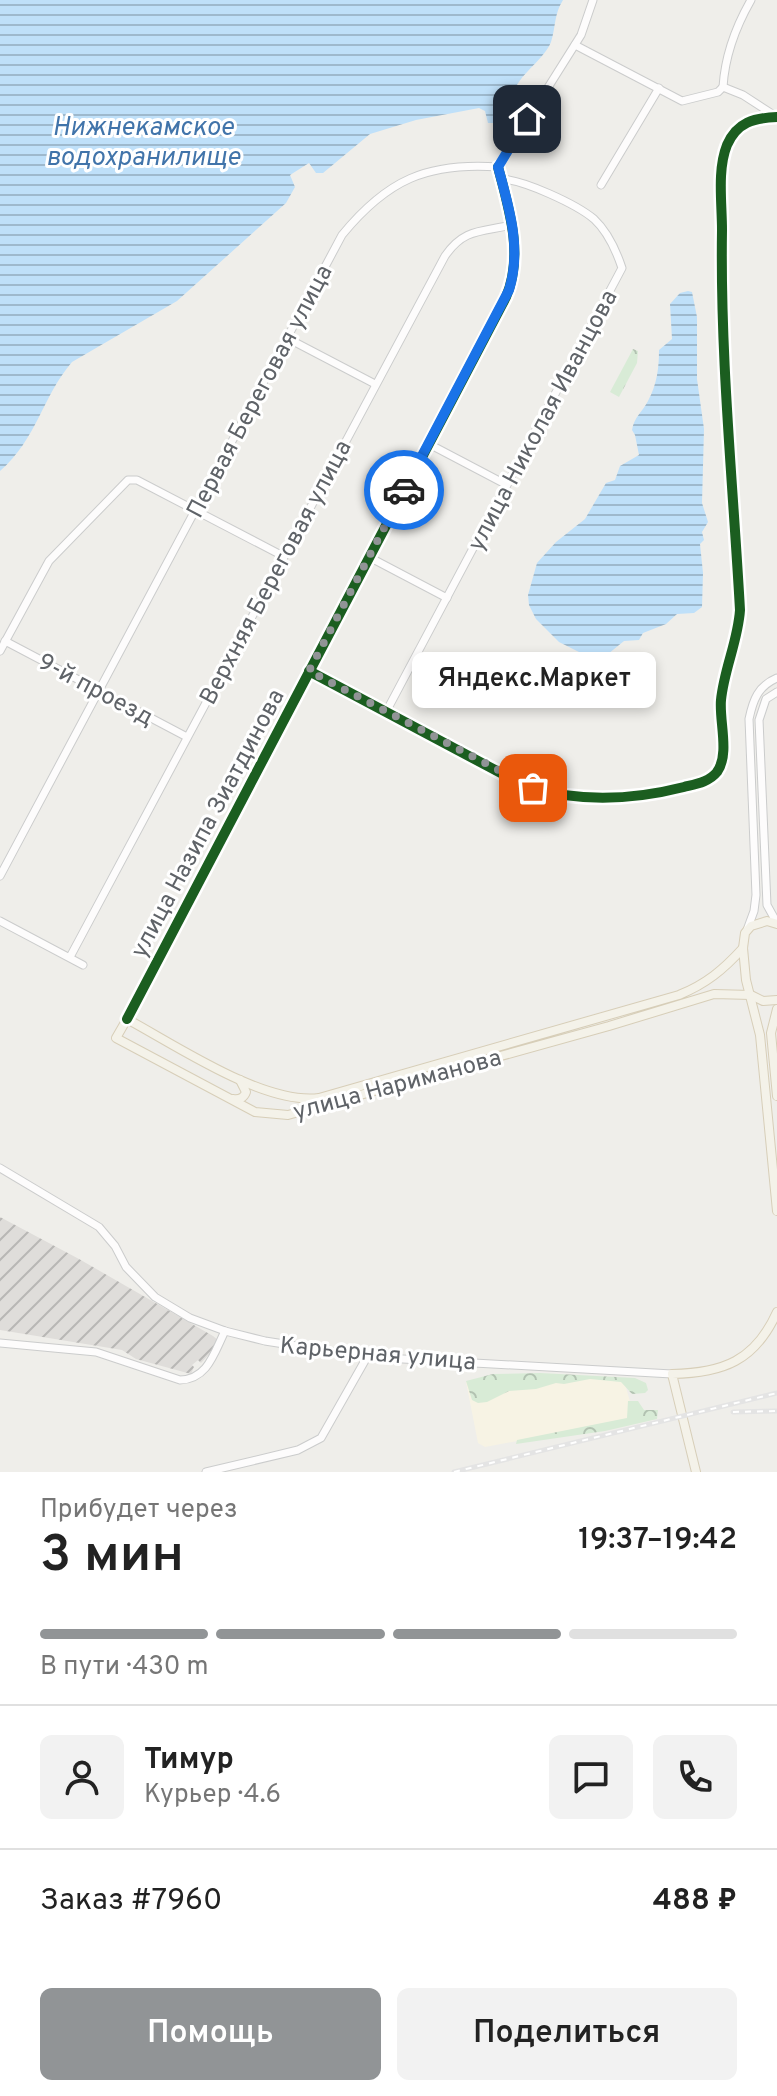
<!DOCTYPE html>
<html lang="ru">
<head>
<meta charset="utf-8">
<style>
	body { margin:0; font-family:Overpass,sans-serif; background:#f2f2f2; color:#222; height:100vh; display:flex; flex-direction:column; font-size:30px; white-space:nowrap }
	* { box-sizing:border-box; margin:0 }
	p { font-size:26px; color:#767676 }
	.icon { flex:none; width:44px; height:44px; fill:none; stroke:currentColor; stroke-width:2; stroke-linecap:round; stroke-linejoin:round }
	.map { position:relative; height:1472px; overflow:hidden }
	.details { display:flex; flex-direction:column; background:#fff; flex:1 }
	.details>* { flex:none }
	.pin { position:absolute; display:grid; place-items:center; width:68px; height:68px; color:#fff; margin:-34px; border-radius:16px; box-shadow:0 4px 12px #0006 }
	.courier { position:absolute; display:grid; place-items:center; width:80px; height:80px; margin:-40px; border:6px solid #1a73e8; border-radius:50%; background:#fff; color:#222; box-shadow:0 2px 10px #0007 }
	.bubble { position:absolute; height:56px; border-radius:12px; background:#fff; box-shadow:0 4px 12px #0003; font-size:26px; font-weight:600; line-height:56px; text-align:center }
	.head em { font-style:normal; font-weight:600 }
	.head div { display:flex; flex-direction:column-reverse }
	.head { display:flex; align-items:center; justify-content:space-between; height:136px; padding:0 40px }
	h1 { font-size:52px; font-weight:600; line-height:60px }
	.bar { display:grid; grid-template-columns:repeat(4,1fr); gap:12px 8px; align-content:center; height:96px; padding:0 40px }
	.bar i { height:10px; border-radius:6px; background:#e0e0e0 }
	.bar .current { background:#919496 }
	.bar p { grid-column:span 4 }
	.line { display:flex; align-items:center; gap:20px; padding:0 40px; border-top:2px solid #e0e0e0 }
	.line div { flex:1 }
	.round { display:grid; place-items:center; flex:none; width:84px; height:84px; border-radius:12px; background:#f2f2f2 }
	.button { display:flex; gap:16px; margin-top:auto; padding:16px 40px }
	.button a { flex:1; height:92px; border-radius:12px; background:#919496; color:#fff; font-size:32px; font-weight:600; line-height:92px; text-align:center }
	.button a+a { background:#f2f2f2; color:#222 }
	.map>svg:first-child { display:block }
	.commercial { fill:#f7f3e4 }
	.industrial { fill:url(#industrial-furrows) }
	.forest { fill:url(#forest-crowns) }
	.water { fill:url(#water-rules) }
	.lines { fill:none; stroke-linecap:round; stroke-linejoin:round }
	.minor-casing { stroke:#cbcccc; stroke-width:9 }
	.major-casing { stroke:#d7ceb8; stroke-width:10 }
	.minor { stroke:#fdfcfc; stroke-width:7 }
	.major { stroke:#f4f2e9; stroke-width:8 }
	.rail-casing { stroke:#e4e4e4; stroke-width:5 }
	.rail { stroke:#fff; stroke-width:2; stroke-dasharray:6; stroke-linecap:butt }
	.cycleway-casing { stroke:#fff; stroke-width:15 }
	.cycleway { stroke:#1b5e20; stroke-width:10 }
	.done { stroke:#919496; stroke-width:8; stroke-dasharray:0 14.4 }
	.route { stroke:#1a73e8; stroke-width:10 }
	.labels { text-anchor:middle; stroke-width:6; stroke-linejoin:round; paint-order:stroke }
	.street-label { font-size:24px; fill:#5f6368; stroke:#fff }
	.water-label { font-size:26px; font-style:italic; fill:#4174aa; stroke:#fff }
</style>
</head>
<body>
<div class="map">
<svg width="777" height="1472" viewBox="0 0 777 1472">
	<defs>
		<pattern id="industrial-furrows" width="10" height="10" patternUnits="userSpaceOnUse" patternTransform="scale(2)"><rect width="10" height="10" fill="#dfddda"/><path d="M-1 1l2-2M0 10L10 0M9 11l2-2" fill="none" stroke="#b8b7b5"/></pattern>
		<pattern id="forest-crowns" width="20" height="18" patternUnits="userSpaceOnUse" patternTransform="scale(2)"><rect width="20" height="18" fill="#d8ebd6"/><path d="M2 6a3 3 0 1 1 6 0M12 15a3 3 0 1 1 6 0" fill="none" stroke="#b2c2b1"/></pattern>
		<pattern id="water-rules" width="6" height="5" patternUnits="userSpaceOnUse" patternTransform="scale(2)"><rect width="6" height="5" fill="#bfe0f9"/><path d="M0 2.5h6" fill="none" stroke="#9eb9cd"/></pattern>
	</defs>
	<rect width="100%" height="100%" fill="#efeeea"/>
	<polygon class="commercial" points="535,1377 621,1379 625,1384 635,1419 485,1447 478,1443 466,1382"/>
	<polygon class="industrial" points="0,1217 79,1259 213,1336 218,1340 214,1349 201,1363 198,1360 192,1365 194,1367 191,1374 136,1359 122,1350 0,1330"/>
	<g class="forest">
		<polygon points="633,349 638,351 637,363 619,397 610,392"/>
		<polygon points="540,1373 635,1378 646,1383 648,1390 645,1393 632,1394 621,1382 590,1379 564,1384 556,1383 536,1389 509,1391 487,1402 478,1403 472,1400 466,1381 493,1374"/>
		<polygon points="628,1401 638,1401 644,1410 658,1410 657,1419 605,1431 516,1444 517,1440 627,1418"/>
	</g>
	<g class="water">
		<path d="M 0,0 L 563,0 C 554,14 556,26 551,42 C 542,65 503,82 515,110 L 507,123 L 488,123 L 485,111 L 479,108 L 416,120 L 370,134 L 323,173 L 316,173 L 309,163 L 290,175 L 295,187 L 286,203 L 177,301 L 72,362 C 42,397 37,439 0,471 Z"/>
		<path d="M 688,291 L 692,292 L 697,317 L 697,379 L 704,429 L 702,503 L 708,522 L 702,532 L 704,540 L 700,544 L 703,573 L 702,607 L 694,613 L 677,614 L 666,624 L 643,633 L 639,640 L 624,641 L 608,654 L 587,656 L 559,642 L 536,619 L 529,605 L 528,595 L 537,563 L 556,542 L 585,519 L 606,483 L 615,480 L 620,466 L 639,455 L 635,435 L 632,430 C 634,417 643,411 648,401 C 657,384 659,368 659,350 L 672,339 L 670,304 L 680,293 Z"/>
	</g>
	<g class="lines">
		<defs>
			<g id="minor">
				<polyline points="575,45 682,101 718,92 723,87"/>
				<path d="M 723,87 C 725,55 735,28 751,0"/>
				<polyline points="723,87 743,95 777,117"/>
				<polyline points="498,167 581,35 593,0"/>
				<polyline points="601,185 659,88"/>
				<polyline points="287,338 375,384"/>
				<polyline points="429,444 507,485"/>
				<polyline points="369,557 447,598"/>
				<polyline points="5,641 187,737"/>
				<polyline points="0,651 49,561 128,480 137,480 283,556"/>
				<path d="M 309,671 L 527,787 C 578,802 633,800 684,787 C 696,784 709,782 717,772 C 730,754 719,721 721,700 C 724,669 738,641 740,610 C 733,484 720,356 722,230 C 722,203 717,170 727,145 C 737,122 754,118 777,117"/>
				<polyline points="777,692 766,699 759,720 767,905 777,923"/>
				<path d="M 386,712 L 622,268 C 616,250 608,232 594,219 C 576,204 524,180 501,179"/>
				<path d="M 0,876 L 342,235 C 387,180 427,162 498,167"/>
				<polyline points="0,921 83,965"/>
				<path d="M 747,930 L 754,911 L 756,895 L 749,719 C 753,700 758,686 777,678"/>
				<path d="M 70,957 L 445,256 C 464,228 482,232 512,225"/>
				<path d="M 127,1019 L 506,297 C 524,255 509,209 498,167"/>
				<polyline points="0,1168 99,1227 115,1246 126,1267 155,1297 190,1318 225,1331 265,1341 367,1357 672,1374"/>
				<path d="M 0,1343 L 96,1352 L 180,1380 C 208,1379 214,1353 225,1331"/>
				<polyline points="206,1472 298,1450 321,1438 367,1357"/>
			</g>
			<g id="major">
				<polyline points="777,924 767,921 751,926 745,933 743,948 746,980 760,1035 777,1211"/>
				<path d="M 743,948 C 723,970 706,984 679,995 L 319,1098 C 264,1105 177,1046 127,1019 L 116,1038 L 255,1112 L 288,1115 L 609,1026 L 714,994 L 751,995 L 763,1001 L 777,1000"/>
				<polyline points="777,1009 771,1033 777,1096"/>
				<path d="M 233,1099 C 239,1100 244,1098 246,1092 L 240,1080"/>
				<path d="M 696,1472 L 672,1374 C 723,1373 755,1361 777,1312"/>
			</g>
		</defs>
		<use href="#minor" class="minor-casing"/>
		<use href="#major" class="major-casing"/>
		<use href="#minor" class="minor"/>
		<use href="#major" class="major"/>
		<defs>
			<g id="rail">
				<polyline points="733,1412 777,1411"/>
				<polyline points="454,1472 777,1393"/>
			</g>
		</defs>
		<use href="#rail" class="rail-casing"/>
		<use href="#rail" class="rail"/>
		<defs>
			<g id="cycleway">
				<path d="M 309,671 L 527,787 C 578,802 633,800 684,787 C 696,784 709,782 717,772 C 730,754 719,721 721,700 C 724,669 738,641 740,610 C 733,484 720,356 722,230 C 722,203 717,170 727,145 C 737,122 754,118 777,117"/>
				<path d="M 127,1019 L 506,297 C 524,255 509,209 498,167"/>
			</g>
		</defs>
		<use href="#cycleway" class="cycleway-casing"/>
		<use href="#cycleway" class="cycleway"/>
	</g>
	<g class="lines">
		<polyline class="done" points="404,490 309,671 533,788"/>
		<path class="route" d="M 404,490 L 509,290 C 522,249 509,207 498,167 L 527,119"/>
	</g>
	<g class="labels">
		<g class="street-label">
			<text transform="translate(259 391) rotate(-62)" y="8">Первая Береговая улица</text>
			<text transform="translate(542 420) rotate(-62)" y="8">улица Николая Иванцова</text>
			<text transform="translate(275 572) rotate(-62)" y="8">Верхняя Береговая улица</text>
			<text transform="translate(96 689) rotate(28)" y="8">9-й проезд</text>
			<text transform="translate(207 823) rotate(-62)" y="8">улица Назипа Зиатдинова</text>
			<text transform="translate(397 1084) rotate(-15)" y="8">улица Нариманова</text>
			<text transform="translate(378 1353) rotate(5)" y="8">Карьерная улица</text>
		</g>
		<g class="water-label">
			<text x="143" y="135">Нижнекамское<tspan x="143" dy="30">водохранилище</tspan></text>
		</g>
	</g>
</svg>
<div class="pin" style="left:533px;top:788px;background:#ea580c"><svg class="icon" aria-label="bag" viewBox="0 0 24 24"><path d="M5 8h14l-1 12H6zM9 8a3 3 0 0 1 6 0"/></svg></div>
<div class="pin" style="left:527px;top:119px;background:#1f2937"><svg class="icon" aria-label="home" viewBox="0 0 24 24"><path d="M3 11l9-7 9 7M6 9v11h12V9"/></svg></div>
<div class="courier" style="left:404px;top:490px"><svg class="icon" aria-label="car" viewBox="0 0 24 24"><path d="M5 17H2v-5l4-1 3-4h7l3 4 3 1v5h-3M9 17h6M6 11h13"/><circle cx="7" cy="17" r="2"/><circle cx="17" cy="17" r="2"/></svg></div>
<div class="bubble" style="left:412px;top:652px;width:244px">Яндекс.Маркет</div>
</div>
<section class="details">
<div class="head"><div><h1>3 мин</h1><p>Прибудет через</p></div><em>19:37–19:42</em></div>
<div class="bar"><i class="current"></i><i class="current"></i><i class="current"></i><i></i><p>В пути · 430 m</p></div>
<div class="line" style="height:144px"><a class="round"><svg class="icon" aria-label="person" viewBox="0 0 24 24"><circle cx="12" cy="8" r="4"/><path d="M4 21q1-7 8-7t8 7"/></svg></a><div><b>Тимур</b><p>Курьер · 4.6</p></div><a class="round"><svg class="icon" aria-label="chat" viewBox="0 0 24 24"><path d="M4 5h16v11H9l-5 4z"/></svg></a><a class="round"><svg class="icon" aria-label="phone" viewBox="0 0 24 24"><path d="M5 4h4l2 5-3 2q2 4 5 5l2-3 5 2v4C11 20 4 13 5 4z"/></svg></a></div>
<div class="line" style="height:104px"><div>Заказ #7960</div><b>488 ₽</b></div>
<div class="button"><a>Помощь</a><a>Поделиться</a></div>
</section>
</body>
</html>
